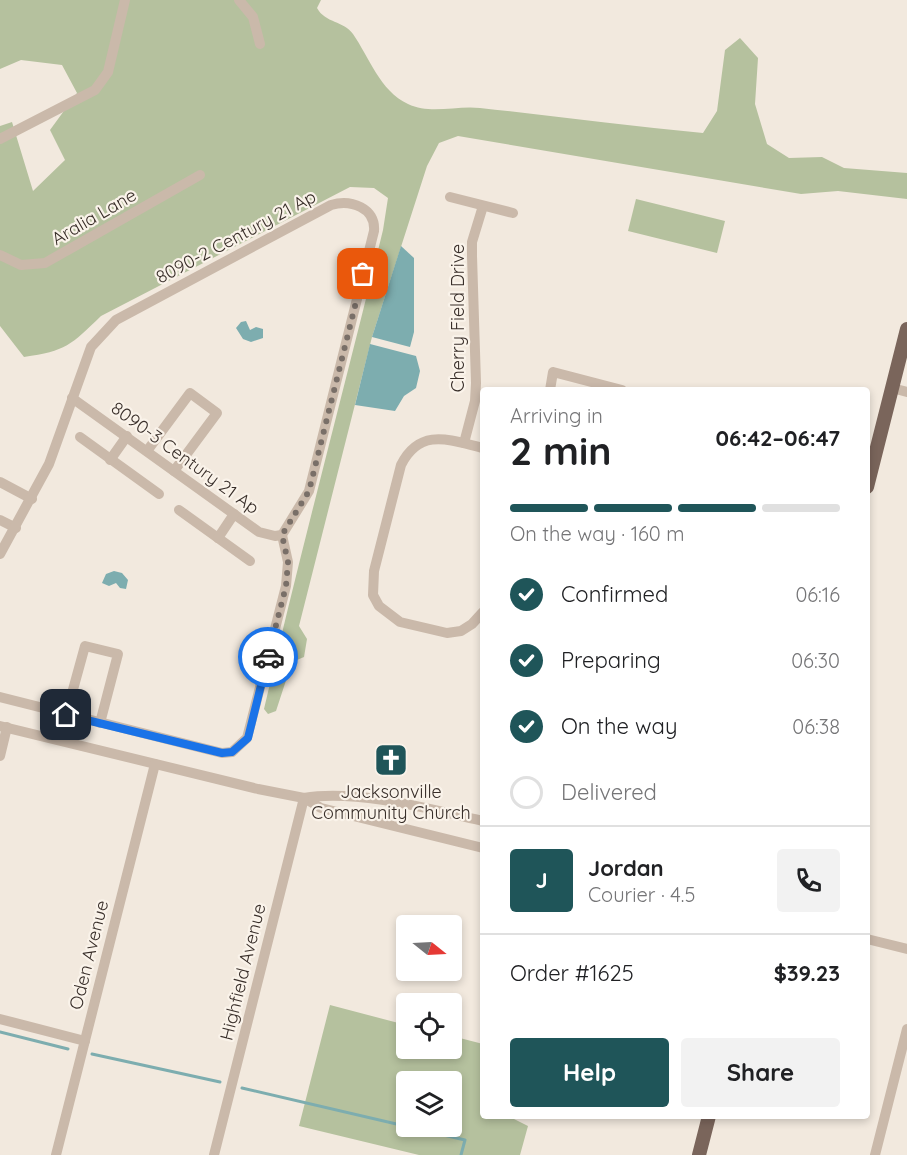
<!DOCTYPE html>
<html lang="en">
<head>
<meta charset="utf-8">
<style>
	body { margin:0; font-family:Quicksand,sans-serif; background:#f2f2f2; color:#202124; height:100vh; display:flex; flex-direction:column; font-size:22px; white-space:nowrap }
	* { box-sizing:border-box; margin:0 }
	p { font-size:20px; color:#757577 }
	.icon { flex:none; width:33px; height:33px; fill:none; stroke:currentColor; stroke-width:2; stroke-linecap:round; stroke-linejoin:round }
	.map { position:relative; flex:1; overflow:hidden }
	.sheet { position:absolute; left:480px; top:387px; width:390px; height:732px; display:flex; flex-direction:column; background:#fff; border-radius:6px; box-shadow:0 3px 9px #0003 }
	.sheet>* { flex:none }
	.needle { width:39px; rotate:108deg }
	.fabs { position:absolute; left:396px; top:915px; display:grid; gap:12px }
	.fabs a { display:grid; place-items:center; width:66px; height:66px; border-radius:6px; background:#fff; box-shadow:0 3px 9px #0003; font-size:30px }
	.pin { position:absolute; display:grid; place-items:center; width:51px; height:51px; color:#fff; margin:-26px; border-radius:12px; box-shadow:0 3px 9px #0006 }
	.courier { position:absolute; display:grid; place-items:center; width:60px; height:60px; margin:-30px; border:4px solid #1a73e8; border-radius:50%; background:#fff; color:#222; box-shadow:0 2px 8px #0007 }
	.head em { font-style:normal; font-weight:800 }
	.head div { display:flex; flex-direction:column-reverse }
	.head { display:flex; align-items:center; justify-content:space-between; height:102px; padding:0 30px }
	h1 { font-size:39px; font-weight:800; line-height:45px }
	.bar { display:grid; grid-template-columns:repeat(4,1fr); gap:9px 6px; align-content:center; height:72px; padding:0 30px }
	.bar i { height:8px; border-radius:4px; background:#e0e0e0 }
	.bar .selected { background:#1f5559 }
	.bar p { grid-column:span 4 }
	.line { display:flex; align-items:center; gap:15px; padding:0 30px; border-top:2px solid #e0e0e0 }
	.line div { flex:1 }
	.round { display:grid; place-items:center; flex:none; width:63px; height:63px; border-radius:6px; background:#f2f2f2 }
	ol { padding:0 30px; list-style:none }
	li { display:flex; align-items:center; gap:18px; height:66px }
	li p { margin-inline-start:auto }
	li .icon { padding:6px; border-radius:50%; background:#1f5559; color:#fff; stroke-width:4 }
	li:last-child { color:#757577 }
	li i { width:33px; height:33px; border:3px solid #e0e0e0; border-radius:50% }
	.button { display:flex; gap:12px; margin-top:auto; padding:12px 30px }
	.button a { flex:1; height:69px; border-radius:6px; background:#1f5559; color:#fff; font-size:24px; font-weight:800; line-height:69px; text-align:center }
	.button a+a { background:#f2f2f2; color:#202124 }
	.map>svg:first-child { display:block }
	.green { fill:#b5c19e; fill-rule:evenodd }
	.water { fill:#7dadaf }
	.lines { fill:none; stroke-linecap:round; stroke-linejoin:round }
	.stream { stroke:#7dadaf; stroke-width:3 }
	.minor { stroke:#cab9aa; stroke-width:10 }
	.major { stroke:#7a655b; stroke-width:14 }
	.done { stroke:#796f68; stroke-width:6; stroke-dasharray:0 10.8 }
	.route { stroke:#1a73e8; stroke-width:8 }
	.labels { text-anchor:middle; stroke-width:4.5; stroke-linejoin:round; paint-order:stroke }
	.street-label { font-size:18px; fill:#382e29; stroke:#faf3ea }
	.poi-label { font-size:18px; fill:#382e29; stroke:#faf3ea }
</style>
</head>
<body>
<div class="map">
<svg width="907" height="1155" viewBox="0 0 907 1155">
	<rect width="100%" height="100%" fill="#f2e9de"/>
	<g class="green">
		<path d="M 0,0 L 321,0 L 317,8 C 325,23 344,21 353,34 C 369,57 380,91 408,104 C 431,115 457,105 480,108 C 554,116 628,126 703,133 L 717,111 L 725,50 L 740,38 L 758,58 L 755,104 L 767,144 L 789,158 L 822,157 L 844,168 L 907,173 L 907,199 L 838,191 L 801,194 L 458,136 L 439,143 L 427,166 L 372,337 L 299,626 L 307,639 L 304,657 L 292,662 L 276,711 L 268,714 L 264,709 C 301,549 344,390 383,230 L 388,198 L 374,188 L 350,187 L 101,316 C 71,345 66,351 24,357 L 0,326 L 0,126 L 12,122 L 33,191 L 65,160 L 50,130 L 77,93 L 62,65 L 21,60 L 0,69 Z"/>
		<polygon points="636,199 725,221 717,253 628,231"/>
		<path d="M 330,1005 L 406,1025 L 406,1048 L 452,1048 L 452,1036 L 483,1044 L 483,1116 L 508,1116 L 528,1126 L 520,1155 L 419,1155 L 299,1126 ZM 406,1082 L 452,1082 L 452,1126 L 406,1126 Z"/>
	</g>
	<g class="water">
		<polygon points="401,246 414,258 414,332 410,347 372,337"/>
		<polygon points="246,321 250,330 256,327 263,329 263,338 251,342 243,339 236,328 241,322"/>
		<polygon points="370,344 416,356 420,371 416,388 404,396 395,411 355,405"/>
		<polygon points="114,571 122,573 128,580 126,589 120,588 116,583 109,586 102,583 106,574"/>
	</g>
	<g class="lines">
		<g class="stream">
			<polyline points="0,1032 68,1049"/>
			<polyline points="92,1054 220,1082"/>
			<polyline points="242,1088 465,1140 461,1155"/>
		</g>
		<g class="minor">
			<polyline points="239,0 253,17 260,44"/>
			<polyline points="0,139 95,90 108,72 125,0"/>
			<polyline points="450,197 513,213"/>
			<polyline points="0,255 21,265 45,263 200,175"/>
			<polyline points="892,388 907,392"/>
			<polyline points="550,390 553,372 622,390"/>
			<polyline points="72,398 259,532 275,536 282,535"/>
			<polyline points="80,437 159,494"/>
			<polyline points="464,443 475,401 476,383 472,256 472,242 483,206"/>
			<path d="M 483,448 C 450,440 420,427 401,465 L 374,571 L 373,595 L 379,606 L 400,622 L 447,633 L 461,631 L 472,624 L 483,612"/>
			<polyline points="147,451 190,393 217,413 174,471"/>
			<polyline points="110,460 127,436"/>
			<polyline points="0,482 32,499"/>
			<polyline points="179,510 250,561"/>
			<polyline points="0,520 16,528"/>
			<polyline points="218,538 234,514"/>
			<path d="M 0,554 L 49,464 L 91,347 L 116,320 L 331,205 C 351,199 376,208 374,231 L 309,491 L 282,535 L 288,562 L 286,586 L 247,738 L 232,752 L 222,753 L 0,697"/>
			<polyline points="66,715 85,646 118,654 100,723"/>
			<polyline points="0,726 258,789 304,798 321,808 483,848"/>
			<polyline points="0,756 7,727"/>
			<path d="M 304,798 C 356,789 430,809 483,821"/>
			<polyline points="867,939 907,949"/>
			<polyline points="0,1019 85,1041"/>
			<polyline points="56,1155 155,764"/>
			<polyline points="214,1155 304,798"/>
			<polyline points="875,1155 907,1029"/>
		</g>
		<g class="major">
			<polyline points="867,487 907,329"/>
			<polyline points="699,1155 709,1116"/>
		</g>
	</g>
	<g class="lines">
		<polyline class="done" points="268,657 286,586 288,562 282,535 309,491 363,274"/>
		<polyline class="route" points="66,715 222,753 232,752 248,738 268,657"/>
	</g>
	<defs>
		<symbol id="church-square" viewBox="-11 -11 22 22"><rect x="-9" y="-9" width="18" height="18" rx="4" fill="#1f5559" stroke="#faf3ea"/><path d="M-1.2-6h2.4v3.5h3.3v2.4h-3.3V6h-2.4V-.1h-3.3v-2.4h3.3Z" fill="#fff"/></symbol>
	</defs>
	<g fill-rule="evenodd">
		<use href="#church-square" x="372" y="741" width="38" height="38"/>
	</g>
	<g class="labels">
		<g class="street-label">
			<text transform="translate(94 217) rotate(-30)" y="6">Aralia Lane</text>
			<text transform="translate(236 237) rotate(-28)" y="6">8090-2 Century 21 Ap</text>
			<text transform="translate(458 318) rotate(-90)" y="6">Cherry Field Drive</text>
			<text transform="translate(185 458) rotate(36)" y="6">8090-3 Century 21 Ap</text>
			<text transform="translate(89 955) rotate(-76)" y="6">Oden Avenue</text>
			<text transform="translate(243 972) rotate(-76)" y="6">Highfield Avenue</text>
		</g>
		<g class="poi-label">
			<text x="391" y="798">Jacksonville<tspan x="391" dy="21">Community Church</tspan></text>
		</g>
	</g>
</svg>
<div class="fabs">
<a><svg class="needle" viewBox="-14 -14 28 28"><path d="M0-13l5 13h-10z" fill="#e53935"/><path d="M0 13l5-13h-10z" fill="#757577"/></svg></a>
<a><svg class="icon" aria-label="locate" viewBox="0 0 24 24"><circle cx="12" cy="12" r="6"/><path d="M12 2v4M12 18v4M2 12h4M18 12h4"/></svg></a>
<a><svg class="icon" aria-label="layers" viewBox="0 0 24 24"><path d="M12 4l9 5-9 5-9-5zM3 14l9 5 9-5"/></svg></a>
</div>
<div class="pin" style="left:363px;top:274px;background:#ea580c"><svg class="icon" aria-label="bag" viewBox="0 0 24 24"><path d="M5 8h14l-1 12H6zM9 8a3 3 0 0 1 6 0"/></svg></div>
<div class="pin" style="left:66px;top:715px;background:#1f2937"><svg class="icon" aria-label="home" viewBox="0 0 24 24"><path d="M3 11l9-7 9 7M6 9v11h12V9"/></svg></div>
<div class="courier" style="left:268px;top:657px"><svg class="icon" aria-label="car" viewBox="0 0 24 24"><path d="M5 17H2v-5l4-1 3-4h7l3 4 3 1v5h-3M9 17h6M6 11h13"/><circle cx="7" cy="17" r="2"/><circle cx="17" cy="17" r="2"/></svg></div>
<section class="sheet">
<div class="head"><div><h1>2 min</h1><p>Arriving in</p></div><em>06:42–06:47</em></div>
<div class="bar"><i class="selected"></i><i class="selected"></i><i class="selected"></i><i></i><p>On the way · 160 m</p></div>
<ol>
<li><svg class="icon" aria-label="check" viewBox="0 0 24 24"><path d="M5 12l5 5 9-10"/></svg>Confirmed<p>06:16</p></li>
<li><svg class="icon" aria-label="check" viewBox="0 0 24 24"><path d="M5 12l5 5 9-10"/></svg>Preparing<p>06:30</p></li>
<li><svg class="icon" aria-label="check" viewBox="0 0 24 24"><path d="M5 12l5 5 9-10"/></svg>On the way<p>06:38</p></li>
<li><i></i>Delivered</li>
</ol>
<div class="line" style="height:108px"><b class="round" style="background:#1f5559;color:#fff">J</b><div><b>Jordan</b><p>Courier · 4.5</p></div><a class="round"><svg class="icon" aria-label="phone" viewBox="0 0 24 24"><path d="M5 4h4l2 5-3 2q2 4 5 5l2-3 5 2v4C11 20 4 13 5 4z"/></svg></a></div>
<div class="line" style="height:78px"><div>Order #1625</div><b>$39.23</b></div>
<div class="button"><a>Help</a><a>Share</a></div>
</section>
</div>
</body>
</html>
